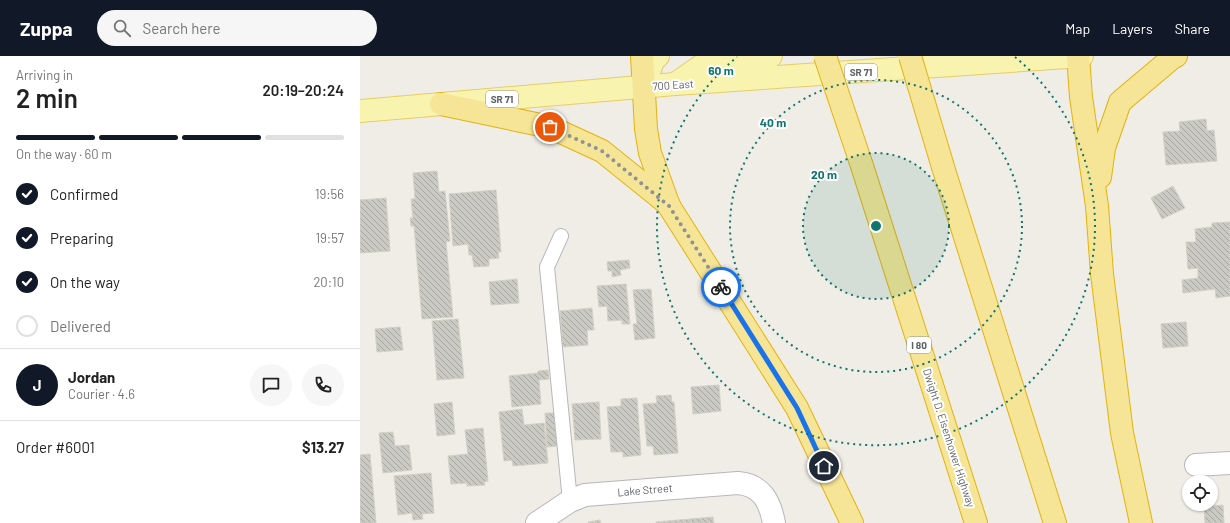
<!DOCTYPE html>
<html lang="en">
<head>
<meta charset="utf-8">
<style>
	body { margin:0; font-family:Barlow,sans-serif; background:#f6f6f6; color:#222; height:100vh; display:flex; flex-direction:column; font-size:15px; white-space:nowrap }
	* { box-sizing:border-box; margin:0 }
	p { font-size:13px; color:#767676 }
	.icon { flex:none; width:22px; height:22px; fill:none; stroke:currentColor; stroke-width:2; stroke-linecap:round; stroke-linejoin:round }
	.map { position:relative; flex:1; overflow:hidden }
	.details { display:flex; flex-direction:column; background:#fff; width:360px }
	.details>* { flex:none }
	.controls { position:absolute; left:822px; top:419px; display:grid; gap:8px }
	.controls a { display:grid; place-items:center; width:36px; height:36px; border-radius:50%; background:#fff; box-shadow:0 1px 3px #0004; font-size:20px }
	.pin { position:absolute; display:grid; place-items:center; width:34px; height:34px; color:#fff; margin:-17px; border:2px solid #fff; border-radius:50%; box-shadow:0 1px 4px #0007 }
	.courier { position:absolute; display:grid; place-items:center; width:40px; height:40px; margin:-20px; border:3px solid #1a73e8; border-radius:50%; background:#fff; color:#222; box-shadow:0 1px 5px #0007 }
	.overview em { font-style:normal; font-weight:600 }
	.overview div { display:flex; flex-direction:column-reverse }
	.overview { display:flex; align-items:center; justify-content:space-between; height:68px; padding:0 16px }
	h1 { font-size:26px; font-weight:600; line-height:30px }
	.bar { display:grid; grid-template-columns:repeat(4,1fr); gap:6px 4px; align-content:center; height:48px; padding:0 16px }
	.bar i { height:5px; border-radius:3px; background:#e0e0e0 }
	.bar .active { background:#111827 }
	.bar p { grid-column:span 4 }
	.line { display:flex; align-items:center; gap:10px; padding:0 16px; border-top:1px solid #e0e0e0 }
	.line div { flex:1 }
	.round { display:grid; place-items:center; flex:none; width:42px; height:42px; border-radius:21px; background:#f6f6f6 }
	ol { padding:0 16px; list-style:none }
	li { display:flex; align-items:center; gap:12px; height:44px }
	li p { margin-inline-start:auto }
	li .icon { padding:4px; border-radius:50%; background:#111827; color:#fff; stroke-width:4 }
	li:last-child { color:#767676 }
	li i { width:22px; height:22px; border:2px solid #e0e0e0; border-radius:50% }
	header { display:flex; align-items:center; gap:24px; box-sizing:border-box; height:56px; padding:0 20px; background:#111827; color:#fff }
	header strong { font-size:19px }
	nav { display:flex; gap:22px; margin-inline-start:auto; font-size:14px }
	.search { width:280px; height:36px; background:#f6f6f6; display:flex; align-items:center; gap:10px; box-sizing:border-box; padding:0 14px; border-radius:22px; color:#767676; font-size:15px }
	main { display:flex; flex:1; min-height:0 }
	.map>svg:first-child { display:block }
	.building { fill:url(#building-back-hatch); stroke:#d3d0c5 }
	.lines { fill:none; stroke-linecap:round; stroke-linejoin:round }
	.service-casing { stroke:#b6b7bc; stroke-width:16 }
	.minor-casing { stroke:#b6b7bc; stroke-width:24 }
	.primary-casing { stroke:#e8cd66; stroke-width:24 }
	.motorway-casing { stroke:#e4b310; stroke-width:24 }
	.service { stroke:#fff; stroke-width:14 }
	.minor { stroke:#fff; stroke-width:22 }
	.primary { stroke:#f9f3b0; stroke-width:22 }
	.motorway { stroke:#f6e596; stroke-width:22 }
	.motorway-bridge-casing { stroke:#e4b310; stroke-width:24; stroke-linecap:butt }
	.motorway-bridge { stroke:#f6e596; stroke-width:22 }
	.done { stroke:#909192; stroke-width:4; stroke-dasharray:0 7.2 }
	.route { stroke:#1a73e8; stroke-width:5 }
	.ring { fill:none; stroke:#0f766e; stroke-width:2; stroke-dasharray:2 4 }
	.labels { text-anchor:middle; stroke-width:4; stroke-linejoin:round; paint-order:stroke }
	.shield { fill:#fff; stroke:#8e9093; stroke-width:1 }
	.shield-label { font-size:10px; font-weight:bold; fill:#5d6065 }
	.street-label { font-size:11px; fill:#5d6065; stroke:#fff }
	.centre { fill:#0f766e; stroke:#fff; stroke-width:2 }
	.ring-label { font-size:12px; text-anchor:middle; font-weight:bold; fill:#0f766e; stroke:#fff; stroke-width:4; stroke-linejoin:round; paint-order:stroke }
</style>
</head>
<body>
<header>
<strong>Zuppa</strong>
<div class="search"><svg class="icon" aria-label="search" viewBox="0 0 24 24"><circle cx="10" cy="10" r="6"/><path d="M15 15l6 6"/></svg>Search here</div>
<nav><a>Map</a><a>Layers</a><a>Share</a></nav>
</header>
<main>
<section class="details">
<div class="overview"><div><h1>2 min</h1><p>Arriving in</p></div><em>20:19–20:24</em></div>
<div class="bar"><i class="active"></i><i class="active"></i><i class="active"></i><i></i><p>On the way · 60 m</p></div>
<ol>
<li><svg class="icon" aria-label="check" viewBox="0 0 24 24"><path d="M5 12l5 5 9-10"/></svg>Confirmed<p>19:56</p></li>
<li><svg class="icon" aria-label="check" viewBox="0 0 24 24"><path d="M5 12l5 5 9-10"/></svg>Preparing<p>19:57</p></li>
<li><svg class="icon" aria-label="check" viewBox="0 0 24 24"><path d="M5 12l5 5 9-10"/></svg>On the way<p>20:10</p></li>
<li><i></i>Delivered</li>
</ol>
<div class="line" style="height:72px"><b class="round" style="background:#111827;color:#fff">J</b><div><b>Jordan</b><p>Courier · 4.6</p></div><a class="round"><svg class="icon" aria-label="chat" viewBox="0 0 24 24"><path d="M4 5h16v11H9l-5 4z"/></svg></a><a class="round"><svg class="icon" aria-label="phone" viewBox="0 0 24 24"><path d="M5 4h4l2 5-3 2q2 4 5 5l2-3 5 2v4C11 20 4 13 5 4z"/></svg></a></div>
<div class="line" style="height:52px"><div>Order #6001</div><b>$13.27</b></div>
</section>
<div class="map">
<svg width="870" height="467" viewBox="0 0 870 467">
	<defs>
		<pattern id="building-back-hatch" width="6" height="6" patternUnits="userSpaceOnUse"><rect width="6" height="6" fill="#cac9c2"/><path d="M-1 5l2 2M0 0l6 6M5-1l2 2" fill="none" stroke="#a7a7a1"/></pattern>
	</defs>
	<rect width="100%" height="100%" fill="#efede6"/>
	<g class="building">
		<polygon points="846,63 847,75 854,74 857,105 806,109 803,76 820,75 819,66"/>
		<polygon points="77,115 79,136 85,135 90,185 86,186 93,261 62,263 54,170 51,170 50,162 53,162 51,143 55,143 53,117"/>
		<polygon points="813,130 825,152 802,163 791,142"/>
		<polygon points="136,134 141,196 138,196 139,202 129,203 129,210 114,211 112,199 109,199 108,188 93,190 89,138"/>
		<polygon points="26,142 30,195 0,197 0,144"/>
		<polygon points="870,166 870,240 856,242 855,233 823,237 822,224 838,222 838,212 828,213 826,186 836,186 835,173 852,171 852,167"/>
		<polygon points="269,204 270,212 260,214 261,219 252,221 252,215 248,215 247,206"/>
		<polygon points="157,223 159,247 131,249 129,226"/>
		<polygon points="266,228 270,268 262,268 262,264 248,265 247,250 239,251 237,230"/>
		<polygon points="291,233 295,282 275,284 273,268 277,268 273,234"/>
		<polygon points="232,252 234,274 227,274 228,289 203,291 200,255"/>
		<polygon points="98,263 104,322 77,324 72,265"/>
		<polygon points="826,266 828,290 803,292 801,268"/>
		<polygon points="40,271 43,294 17,296 15,273"/>
		<polygon points="188,314 189,323 179,324 181,348 152,351 149,320 178,317 178,315"/>
		<polygon points="359,329 361,355 333,358 331,331"/>
		<polygon points="311,339 312,346 314,346 318,397 294,399 293,390 287,390 283,348 297,347 296,340"/>
		<polygon points="277,342 281,399 263,401 263,396 251,396 247,351 261,350 261,343"/>
		<polygon points="92,346 95,378 77,380 74,348"/>
		<polygon points="239,346 241,383 215,384 212,348"/>
		<polygon points="162,353 164,369 184,367 188,407 153,410 152,404 144,405 139,356"/>
		<polygon points="185,357 194,357 197,390 187,391"/>
		<polygon points="123,372 128,425 124,426 125,429 107,430 107,427 91,428 88,400 108,398 105,374"/>
		<polygon points="33,376 35,390 49,389 52,414 23,417 19,377"/>
		<polygon points="10,398 16,467 0,467 0,399"/>
		<polygon points="71,417 74,457 62,458 63,463 53,464 52,457 38,459 34,420"/>
		<polygon points="863,449 864,467 845,467 844,451"/>
		<polygon points="353,461 354,467 296,467 296,466"/>
		<polygon points="240,464 241,467 229,467 228,466"/>
	</g>
	<g class="lines">
		<defs>
			<polyline id="service" points="201,180 187,211 210,445"/>
			<g id="minor">
				<polyline points="836,409 870,407"/>
				<path d="M 177,467 L 210,445 L 225,439 L 378,427 C 402,429 410,446 414,467"/>
			</g>
			<g id="primary">
				<polyline points="315,28 348,5 411,0"/>
				<polyline points="284,31 293,5 298,0"/>
				<polyline points="0,55 315,28 722,0"/>
			</g>
			<g id="motorway">
				<polyline points="282,0 286,73 290,97 309,150 437,352 492,467"/>
				<polyline points="718,0 721,41 737,150 742,218 762,377 781,467"/>
				<polyline points="81,48 190,71 242,95 309,149"/>
				<polyline points="502,110 616,467"/>
				<polyline points="583,111 695,467"/>
				<polyline points="740,121 744,92 760,46 812,2 816,0"/>
			</g>
		</defs>
		<use href="#service" class="service-casing"/>
		<use href="#minor" class="minor-casing"/>
		<use href="#primary" class="primary-casing"/>
		<use href="#motorway" class="motorway-casing"/>
		<use href="#service" class="service"/>
		<use href="#minor" class="minor"/>
		<use href="#primary" class="primary"/>
		<use href="#motorway" class="motorway"/>
		<defs>
			<g id="motorway-bridge">
				<polyline points="465,0 502,110"/>
				<polyline points="550,0 583,111"/>
			</g>
		</defs>
		<use href="#motorway-bridge" class="motorway-bridge-casing"/>
		<use href="#motorway-bridge" class="motorway-bridge"/>
	</g>
	<g class="lines">
		<polyline class="done" points="190,71 242,95 309,150 361,231"/>
		<polyline class="route" points="361,231 437,352 464,410"/>
	</g>
	<circle cx="516" cy="170" r="73" fill="#0f766e" fill-opacity=".12"/>
	<g class="ring">
		<circle cx="516" cy="170" r="73"/>
		<circle cx="516" cy="170" r="146"/>
		<path d="M655 1A219 219 0 1 1 377 1"/>
	</g>
	<g class="labels">
		<g class="shield">
			<rect x="485" y="8" width="32" height="16" rx="3"/>
			<rect x="126" y="35" width="32" height="16" rx="3"/>
			<rect x="547" y="281" width="24" height="16" rx="3"/>
		</g>
		<g class="shield-label">
			<text x="501" y="20">SR 71</text>
			<text x="142" y="47">SR 71</text>
			<text x="559" y="293">I 80</text>
		</g>
		<g class="street-label">
			<text transform="translate(313 29) rotate(-4)" y="4">700 East</text>
			<text transform="translate(589 382) rotate(72)" y="4">Dwight D. Eisenhower Highway</text>
			<text transform="translate(285 434) rotate(-5)" y="4">Lake Street</text>
		</g>
	</g>
	<circle cx="516" cy="170" r="6" class="centre"/>
	<g class="ring-label">
		<text x="361" y="19">60 m</text>
		<text x="413" y="71">40 m</text>
		<text x="464" y="123">20 m</text>
	</g>
</svg>
<div class="controls">
<a><svg class="icon" aria-label="locate" viewBox="0 0 24 24"><circle cx="12" cy="12" r="6"/><path d="M12 2v4M12 18v4M2 12h4M18 12h4"/></svg></a>
</div>
<div class="pin" style="left:190px;top:71px;background:#ea580c"><svg class="icon" aria-label="bag" viewBox="0 0 24 24"><path d="M5 8h14l-1 12H6zM9 8a3 3 0 0 1 6 0"/></svg></div>
<div class="pin" style="left:464px;top:410px;background:#1f2937"><svg class="icon" aria-label="home" viewBox="0 0 24 24"><path d="M3 11l9-7 9 7M6 9v11h12V9"/></svg></div>
<div class="courier" style="left:361px;top:231px"><svg class="icon" aria-label="bike" viewBox="0 0 24 24"><circle cx="6" cy="16" r="4"/><circle cx="18" cy="16" r="4"/><path d="M6 16l4-8h5l3 8M10 8l3 8H6M13 5h3"/></svg></div>
</div>
</main>
</body>
</html>
